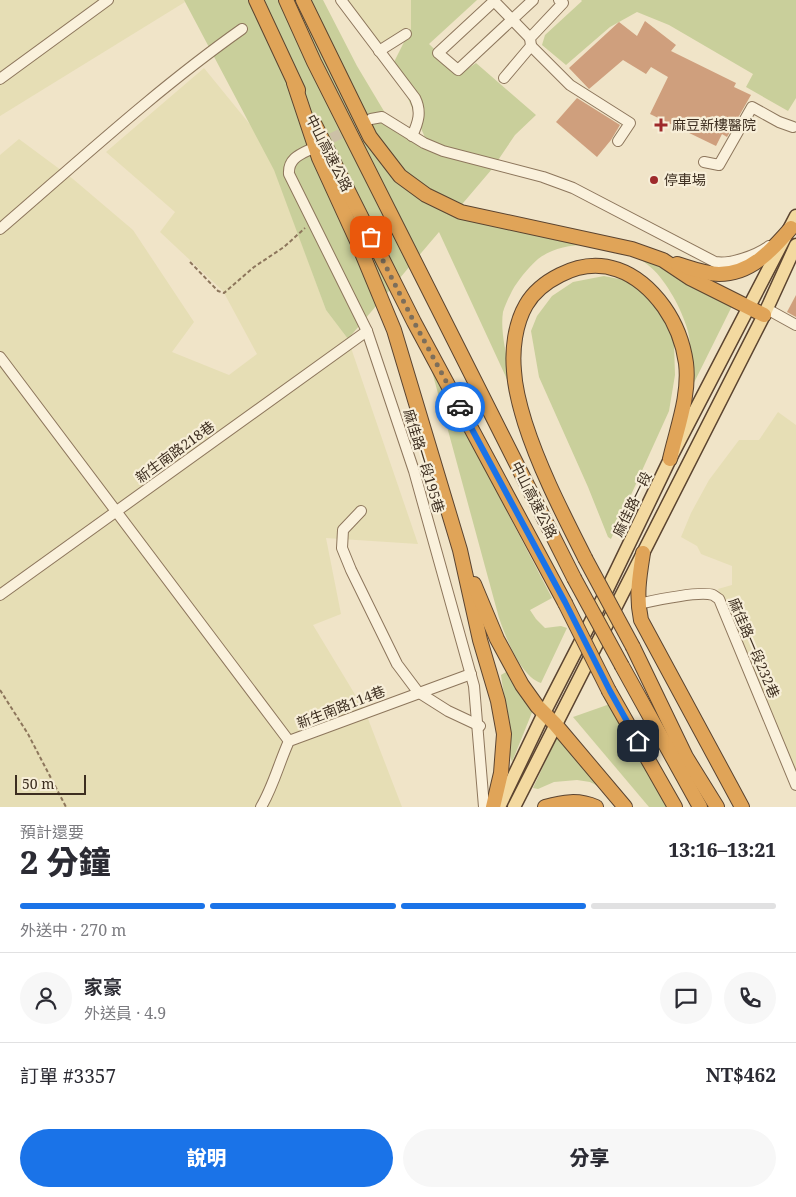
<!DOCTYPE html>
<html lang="zh-TW">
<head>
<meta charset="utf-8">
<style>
	body { margin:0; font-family:"Noto Serif","Noto Sans TC",serif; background:#f7f7f7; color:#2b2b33; height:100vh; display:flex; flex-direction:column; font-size:19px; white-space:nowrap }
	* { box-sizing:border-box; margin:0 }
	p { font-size:16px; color:#7c7c81 }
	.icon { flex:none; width:28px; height:28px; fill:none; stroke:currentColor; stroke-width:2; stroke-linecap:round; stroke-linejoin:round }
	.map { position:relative; height:807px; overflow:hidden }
	.sheet { display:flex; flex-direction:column; background:#fff; flex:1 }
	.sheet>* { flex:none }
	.scale { position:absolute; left:15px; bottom:12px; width:71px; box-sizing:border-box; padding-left:5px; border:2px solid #3d2e20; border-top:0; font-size:14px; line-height:18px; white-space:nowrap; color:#3d2e20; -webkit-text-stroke:4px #f7eed8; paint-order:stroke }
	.pin { position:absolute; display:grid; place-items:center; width:42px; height:42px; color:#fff; margin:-21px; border-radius:10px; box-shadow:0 2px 8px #0006 }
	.courier { position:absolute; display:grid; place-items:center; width:50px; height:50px; margin:-25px; border:4px solid #1a73e8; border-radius:50%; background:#fff; color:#222; box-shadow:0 1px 6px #0007 }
	.summary em { font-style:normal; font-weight:800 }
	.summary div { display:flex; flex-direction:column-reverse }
	.summary { display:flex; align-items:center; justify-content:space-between; height:85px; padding:0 20px }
	h1 { font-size:32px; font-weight:800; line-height:38px }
	.bar { display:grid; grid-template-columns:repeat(4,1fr); gap:8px 5px; align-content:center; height:60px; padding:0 20px }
	.bar i { height:6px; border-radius:4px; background:#e1e1e2 }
	.bar .active { background:#1a73e8 }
	.bar p { grid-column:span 4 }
	.line { display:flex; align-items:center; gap:12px; padding:0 20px; border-top:1px solid #e1e1e2 }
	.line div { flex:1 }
	.round { display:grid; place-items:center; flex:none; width:52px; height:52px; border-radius:26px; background:#f7f7f7 }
	.button { display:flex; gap:10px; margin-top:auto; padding:10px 20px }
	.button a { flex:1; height:58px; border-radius:30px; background:#1a73e8; color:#fff; font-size:20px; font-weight:800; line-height:58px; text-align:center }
	.button a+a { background:#f7f7f7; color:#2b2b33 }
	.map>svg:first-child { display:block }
	.farmland { fill:#e6deb5 }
	.green { fill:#c9cf9b }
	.building { fill:#cf9f7d }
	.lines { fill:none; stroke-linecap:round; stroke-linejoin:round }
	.minor-tunnel { stroke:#ccc0a6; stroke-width:10; stroke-dasharray:10 5; stroke-linecap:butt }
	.minor-casing { stroke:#8d765c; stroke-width:12 }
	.major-casing { stroke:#5b4430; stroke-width:15 }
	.highway-casing { stroke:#5b4430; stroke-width:16 }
	.path { stroke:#8d765c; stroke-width:2; stroke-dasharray:4 2.5; stroke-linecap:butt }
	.minor { stroke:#faf1dc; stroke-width:10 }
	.major { stroke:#f3d9a0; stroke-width:12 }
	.highway { stroke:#e0a458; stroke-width:14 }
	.highway-bridge-casing { stroke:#5b4430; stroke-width:16; stroke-linecap:butt }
	.highway-bridge { stroke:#e0a458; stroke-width:14 }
	.done { stroke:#7c6e5b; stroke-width:5; stroke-dasharray:0 9 }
	.route { stroke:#1a73e8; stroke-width:6 }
	.poi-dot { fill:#9e2a2b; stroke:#f7eed8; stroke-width:2 }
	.labels { text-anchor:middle; stroke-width:4.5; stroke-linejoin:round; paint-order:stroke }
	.poi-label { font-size:14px; fill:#3d2e20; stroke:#f7eed8; text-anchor:start }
	.street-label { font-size:14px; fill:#3d2e20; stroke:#f7eed8 }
</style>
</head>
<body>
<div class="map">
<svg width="796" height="807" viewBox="0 0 796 807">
	<rect width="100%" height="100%" fill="#f0e4c8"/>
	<g class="farmland">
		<polygon points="0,0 184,0 185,2 0,116"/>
		<polygon points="345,0 411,0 411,28 381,47"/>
		<polygon points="204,68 252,127 276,141 275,170 326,310 348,339 418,544 326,538 341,614 313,625 365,711 402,807 0,807 0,155 19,139 73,179 133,230 194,322 172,352 229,375 257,354 223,291 160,232 175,212 106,152"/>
		<polygon points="778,412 796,425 796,776 718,589 732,585 732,566 701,554 697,546 681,537 691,513 709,480 739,440 759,440"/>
	</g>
	<g class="green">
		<path d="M 184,0 L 323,0 L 357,66 L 397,133 L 430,149 L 393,64 L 411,28 L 411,0 L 477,0 L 429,44 L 460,74 L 476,63 L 536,115 L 515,135 L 492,169 L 458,209 L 613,241 L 735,300 L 680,411 C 686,384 696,352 686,325 C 680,306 664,277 648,265 C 621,242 567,237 538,259 C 528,268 518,280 512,291 C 509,297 505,305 503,312 C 499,337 512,376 517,401 L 439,232 L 348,339 L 326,310 L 274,170 Z"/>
		<polygon points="581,0 796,0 796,98 788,111 746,87 753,74 669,25 637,12 610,27 566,65 542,45 545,35 582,1"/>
		<polygon points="604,276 629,281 650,295 668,319 674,344 675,375 669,411 611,539 608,537 588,487 539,377 531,331 537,316 552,296 573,282"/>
		<path d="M 430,364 L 552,598 L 530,610 L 536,619 L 545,628 L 561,626 L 567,628 L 541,683 C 520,676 506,637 499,618 Z"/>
		<path d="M 506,672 L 512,674 L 537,700 L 512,762 C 507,749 511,739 510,727 C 508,709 503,693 501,675 Z"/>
		<polygon points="610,704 667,807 649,807 573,717"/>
		<polygon points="562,726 602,788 590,782 577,780 554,782 538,789 533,788"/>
	</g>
	<g class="building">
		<polygon points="645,21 676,45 671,51 736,83 734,87 751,95 727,137 722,134 716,146 650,114 668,77 651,67 646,74 623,60 589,89 569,68 619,22 637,36"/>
		<polygon points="577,98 620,125 611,140 597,157 556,122"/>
		<polygon points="796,295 796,317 787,312"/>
	</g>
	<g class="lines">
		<polyline class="minor-tunnel" points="318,145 368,120"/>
		<defs>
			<g id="minor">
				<path d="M 341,0 L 415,98 C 422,112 418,123 412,136"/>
				<polyline points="495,0 494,1 530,38"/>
				<polyline points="494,1 438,53 458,70 533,0"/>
				<polyline points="531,46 570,85 630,123 618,141"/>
				<polyline points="379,51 406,34"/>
				<polyline points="504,78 531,46 530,38 563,3 559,0"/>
				<polyline points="0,79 108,0"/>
				<path d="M 371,119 L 382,117 L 424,143 L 443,151 L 543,177 L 573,188 L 715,262 C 730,265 757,255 769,246"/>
				<path d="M 309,150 C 298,155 288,160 289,174 L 367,331 L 414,471 L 474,686 L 484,807"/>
				<polyline points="704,162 719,165 752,107 779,122 793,127"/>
				<path d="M 0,229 C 79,161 157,89 242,29"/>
				<polyline points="767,309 796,325"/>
				<polyline points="0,357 289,741"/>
				<polyline points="361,511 343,530 342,548 351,570 397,664 418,692 448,711 480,726"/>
				<polyline points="0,595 367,331"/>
				<path d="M 638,604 C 652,601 700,590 713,595 C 715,596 717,598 719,599 L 796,785"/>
				<path d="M 261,807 C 273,787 279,763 289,741 L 471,674"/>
			</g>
			<g id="major">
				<polyline points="499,807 544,713 603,598 670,459 796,216"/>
				<polyline points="514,807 764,315 796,245"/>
			</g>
			<g id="highway">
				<polyline points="256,0 298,90"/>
				<polyline points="286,0 314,62 574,578"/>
				<polyline points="303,0 370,137 400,176 426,195 461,212 632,249 663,260 690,278 764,315"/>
				<polyline points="294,83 319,158 357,241 394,330 460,550 480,640 498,701 504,734 501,773 493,807"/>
				<polyline points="315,125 414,322 565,603"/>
				<path d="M 677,264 C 690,268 705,274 719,274 C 751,274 772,250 791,228"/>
				<path d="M 643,553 C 639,578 636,596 641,620 L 742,807"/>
				<path d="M 585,558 C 563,514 540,470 525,423 C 520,407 515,389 514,371 C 512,350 515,324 526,305 C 534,291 546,282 560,275 C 601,254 638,271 664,307 C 676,324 683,342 686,363 C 690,395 677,428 670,459"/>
				<polyline points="474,584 497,639 522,685 537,706 555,724 625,807"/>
				<polyline points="633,647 686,757 717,807"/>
				<polyline points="622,666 700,807"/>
				<polyline points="609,691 675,807"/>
				<path d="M 545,807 C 563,802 578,799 596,807"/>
			</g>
		</defs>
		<use href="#minor" class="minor-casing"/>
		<use href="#major" class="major-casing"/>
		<use href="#highway" class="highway-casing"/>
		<g class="path">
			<polyline points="190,262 218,291 224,293 254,267 284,247 305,228"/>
			<polyline points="0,690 28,734 66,807"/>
		</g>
		<use href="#minor" class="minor"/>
		<use href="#major" class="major"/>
		<use href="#highway" class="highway"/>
		<defs>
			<g id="highway-bridge">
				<polyline points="585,558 633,647"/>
				<polyline points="574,578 622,666"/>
				<polyline points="565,603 609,691"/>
			</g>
		</defs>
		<use href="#highway-bridge" class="highway-bridge-casing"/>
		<use href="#highway-bridge" class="highway-bridge"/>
	</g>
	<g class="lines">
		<polyline class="done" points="371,237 414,322 460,407"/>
		<polyline class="route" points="460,407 565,602 610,691 638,741"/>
	</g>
	<g class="poi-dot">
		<path d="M658.5 117.5h5v5h5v5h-5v5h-5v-5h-5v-5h5z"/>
		<circle cx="654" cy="180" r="5"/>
	</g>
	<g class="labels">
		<g class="poi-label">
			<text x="672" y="130">麻豆新樓醫院</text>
			<text x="664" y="185">停車場</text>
		</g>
		<g class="street-label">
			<text transform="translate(329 153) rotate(63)" y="5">中山高速公路</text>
			<text transform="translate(175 452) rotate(-36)" y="5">新生南路218巷</text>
			<text transform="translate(424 461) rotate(73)" y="5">麻佳路一段195巷</text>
			<text transform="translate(534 500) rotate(63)" y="5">中山高速公路</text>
			<text transform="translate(632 504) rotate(-64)" y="5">麻佳路一段</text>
			<text transform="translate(754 648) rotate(67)" y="5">麻佳路一段232巷</text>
			<text transform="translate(341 707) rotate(-21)" y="5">新生南路114巷</text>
		</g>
	</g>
</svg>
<div class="scale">50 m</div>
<div class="pin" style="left:371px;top:237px;background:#ea580c"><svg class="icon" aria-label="bag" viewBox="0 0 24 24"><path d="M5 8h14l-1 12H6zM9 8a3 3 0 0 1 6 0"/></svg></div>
<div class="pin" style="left:638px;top:741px;background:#1f2937"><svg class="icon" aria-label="home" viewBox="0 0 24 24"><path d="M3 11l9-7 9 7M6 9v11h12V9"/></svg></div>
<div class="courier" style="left:460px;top:407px"><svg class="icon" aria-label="car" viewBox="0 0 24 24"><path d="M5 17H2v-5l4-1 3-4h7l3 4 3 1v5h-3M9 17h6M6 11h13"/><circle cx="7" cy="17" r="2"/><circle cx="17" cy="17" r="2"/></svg></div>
</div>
<section class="sheet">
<div class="summary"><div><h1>2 分鐘</h1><p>預計還要</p></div><em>13:16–13:21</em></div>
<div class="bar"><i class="active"></i><i class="active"></i><i class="active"></i><i></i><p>外送中 · 270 m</p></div>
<div class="line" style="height:90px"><a class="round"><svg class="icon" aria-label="person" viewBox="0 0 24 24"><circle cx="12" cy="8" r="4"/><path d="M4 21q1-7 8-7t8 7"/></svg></a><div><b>家豪</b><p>外送員 · 4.9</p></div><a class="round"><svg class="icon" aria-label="chat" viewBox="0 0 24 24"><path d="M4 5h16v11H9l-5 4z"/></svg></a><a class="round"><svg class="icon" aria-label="phone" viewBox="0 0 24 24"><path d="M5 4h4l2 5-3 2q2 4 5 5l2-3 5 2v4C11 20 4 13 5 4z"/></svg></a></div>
<div class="line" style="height:65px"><div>訂單 #3357</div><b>NT$462</b></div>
<div class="button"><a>說明</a><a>分享</a></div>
</section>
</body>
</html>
